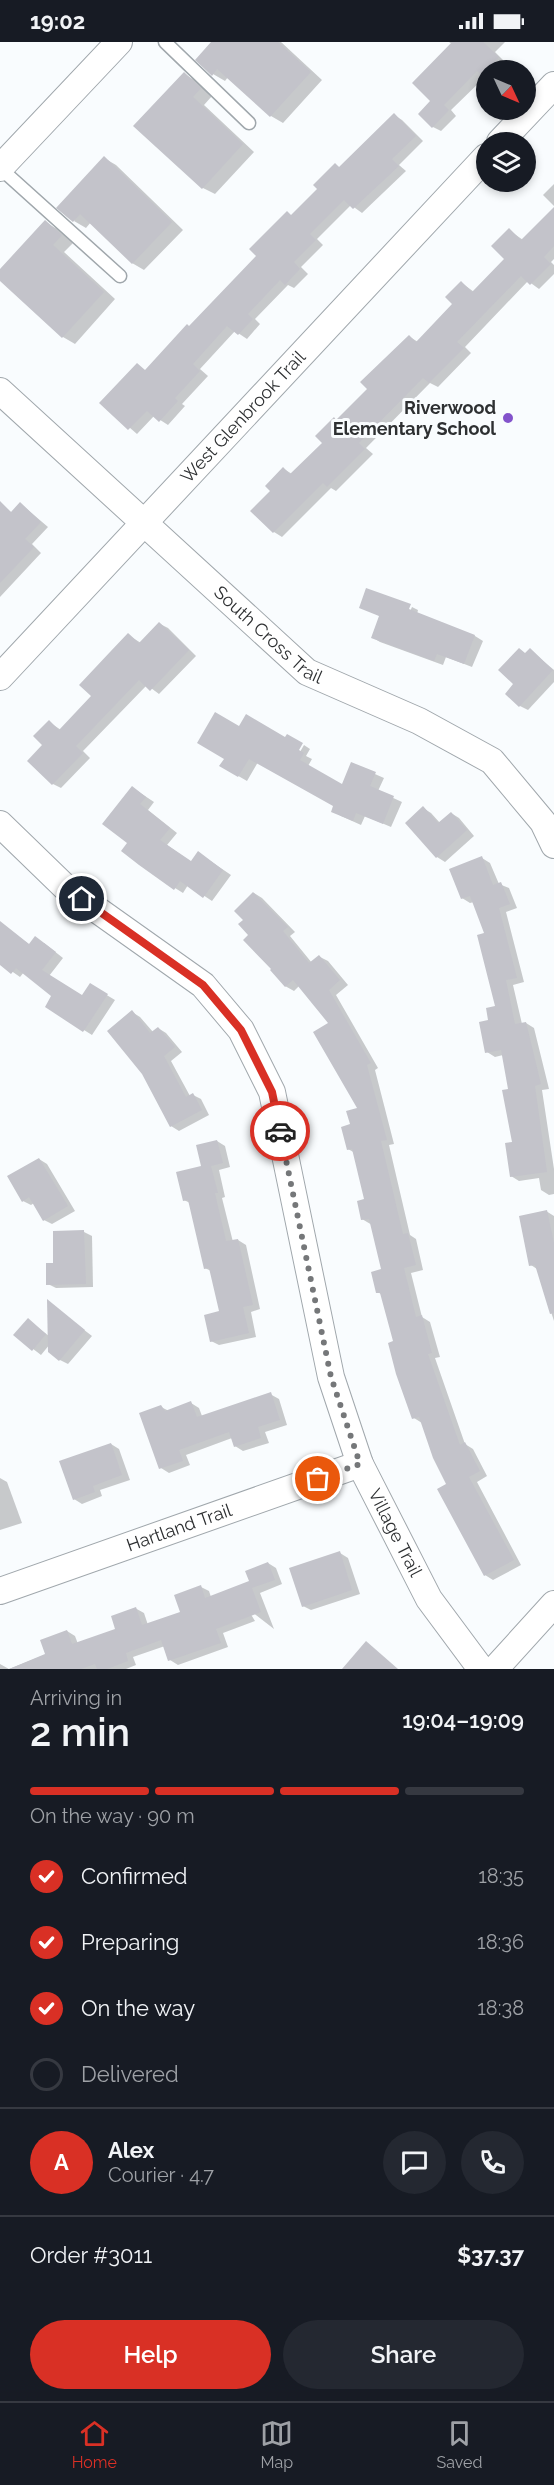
<!DOCTYPE html>
<html lang="en">
<head>
<meta charset="utf-8">
<style>
	body { margin:0; font-family:Raleway,sans-serif; background:#242831; color:#f1f3f6; height:100vh; display:flex; flex-direction:column; font-size:22px; white-space:nowrap }
	* { box-sizing:border-box; margin:0 }
	p { font-size:20px; color:#9ea1a6 }
	.icon { flex:none; width:33px; height:33px; fill:none; stroke:currentColor; stroke-width:2; stroke-linecap:round; stroke-linejoin:round }
	.map { position:relative; height:1627px; overflow:hidden }
	.drawer { display:flex; flex-direction:column; background:#171b24; flex:1 }
	.drawer>* { flex:none }
	.needle { width:39px; rotate:134deg }
	.fabs { position:absolute; left:476px; top:18px; display:grid; gap:12px }
	.fabs a { display:grid; place-items:center; width:60px; height:60px; border-radius:50%; background:#171b24; box-shadow:0 3px 9px #0003; font-size:30px }
	.pin { position:absolute; display:grid; place-items:center; width:51px; height:51px; color:#fff; margin:-26px; border:3px solid #fff; border-radius:50%; box-shadow:0 2px 6px #0007 }
	.courier { position:absolute; display:grid; place-items:center; width:60px; height:60px; margin:-30px; border:4px solid #d93025; border-radius:50%; background:#fff; color:#222; box-shadow:0 2px 8px #0007 }
	.headline em { font-style:normal; font-weight:600 }
	.headline div { display:flex; flex-direction:column-reverse }
	.headline { display:flex; align-items:center; justify-content:space-between; height:102px; padding:0 30px }
	h1 { font-size:39px; font-weight:600; line-height:45px }
	.bar { display:grid; grid-template-columns:repeat(4,1fr); gap:9px 6px; align-content:center; height:72px; padding:0 30px }
	.bar i { height:8px; border-radius:4px; background:#363941 }
	.bar .on { background:#d93025 }
	.bar p { grid-column:span 4 }
	.line { display:flex; align-items:center; gap:15px; padding:0 30px; border-top:2px solid #363941 }
	.line div { flex:1 }
	.round { display:grid; place-items:center; flex:none; width:63px; height:63px; border-radius:32px; background:#242831 }
	ol { padding:0 30px; list-style:none }
	li { display:flex; align-items:center; gap:18px; height:66px }
	li p { margin-inline-start:auto }
	li .icon { padding:6px; border-radius:50%; background:#d93025; color:#fff; stroke-width:4 }
	li:last-child { color:#9ea1a6 }
	li i { width:33px; height:33px; border:3px solid #363941; border-radius:50% }
	.button { display:flex; gap:12px; margin-top:auto; padding:12px 30px }
	.button a { flex:1; height:69px; border-radius:36px; background:#d93025; color:#fff; font-size:24px; font-weight:600; line-height:69px; text-align:center }
	.button a+a { background:#242831; color:#f1f3f6 }
	.status { display:flex; justify-content:space-between; align-items:center; height:42px; padding:0 30px; background:#171b24; direction:ltr }
	.status svg { height:16px; fill:currentColor }
	.tabs { display:flex; justify-content:space-around; align-items:center; height:84px; border-top:2px solid #363941; background:#171b24; font-size:16px; color:#9ea1a6 }
	.tabs a { display:grid; justify-items:center; gap:3px }
	.tabs .on { color:#d93025 }
	.map>svg:first-child { display:block }
	.shadow { fill:#0003 }
	.building { fill:#c3c3ca }
	.lines { fill:none; stroke-linecap:round; stroke-linejoin:round }
	.service-casing { stroke:#a0a7ac; stroke-width:15 }
	.minor-casing { stroke:#a0a7ac; stroke-width:28 }
	.service { stroke:#fff; stroke-width:12 }
	.minor { stroke:#fff; stroke-width:26 }
	.done { stroke:#757779; stroke-width:6; stroke-dasharray:0 10.8 }
	.route { stroke:#d93025; stroke-width:8 }
	.poi-dot { fill:#8353cb; stroke:#f9fcfe; stroke-width:2 }
	.labels { text-anchor:middle; stroke-width:6; stroke-linejoin:round; paint-order:stroke }
	.poi-label { font-size:18px; font-weight:bold; fill:#2e3032; stroke:#f9fcfe; text-anchor:end }
	.street-label { font-size:18px; fill:#2e3032; stroke:#f9fcfe }
</style>
</head>
<body>
<div class="status"><b>19:02</b><svg viewBox="0 0 49 12"><path d="M0 12V9h3v3zM5 12V6h3v6zM10 12V3h3v9zM15 12V0h3v12zM26 1h20v11H26zM47 4h2v5h-2z"/></svg></div>
<div class="map">
<svg width="554" height="1627" viewBox="0 0 554 1627">
	<rect width="100%" height="100%" fill="#f9fcfe"/>
	<g class="shadow">
		<polygon points="213,0 281,0 322,38 283,81 271,74 228,35 225,39 213,32"/>
		<polygon points="449,0 505,0 495,10 506,21 499,28 486,28 486,34 451,68 456,74 441,89 433,85 432,59 452,2"/>
		<polygon points="184,32 196,39 212,54 204,63 254,110 215,152 203,146"/>
		<polygon points="394,73 402,78 423,99 399,123 406,129 362,171 351,163 317,197 323,203 301,225 308,232 294,246 288,243 255,277 260,282 247,297 235,289 200,327 208,334 182,362 185,364 168,383 154,374 137,392 101,361 137,323 146,329 190,286 258,214 292,174 319,147 336,123 340,126"/>
		<polygon points="104,116 116,123 183,188 144,228 132,221 91,180 86,186 74,179"/>
		<polygon points="554,142 554,164 543,153"/>
		<polygon points="554,167 554,217 551,220 554,223 554,232 539,247 528,239 465,305 471,311 438,345 430,341 366,406 373,412 336,449 331,446 282,495 274,490 252,468 272,449 284,427 292,432 324,401 337,379 369,347 410,295 418,300 454,262 462,241 474,250 506,217 509,188 523,198"/>
		<polygon points="45,180 57,187 73,201 64,210 115,257 75,302 63,295 0,237 0,229"/>
		<polygon points="21,462 48,485 32,502 41,511 0,555 0,476 7,468 13,471"/>
		<polygon points="361,565 408,574 412,565 418,568 417,572 475,594 483,599 472,625 446,615 443,623 380,600 372,595 380,574"/>
		<polygon points="160,582 168,586 196,614 159,652 147,643 83,709 90,716 61,746 53,742 45,703 49,680 61,688 94,654 128,593 141,601"/>
		<polygon points="530,608 554,628 554,640 528,668 520,664 515,642 526,612"/>
		<polygon points="304,703 310,707 306,714 312,717 308,724 343,744 352,722 384,736 378,749 402,760 391,785 365,774 361,783 341,774 333,769 335,764 258,720 247,739 221,724 226,717 297,715"/>
		<polygon points="133,746 154,760 148,768 177,791 167,803 192,821 206,816 231,833 212,859 188,843 183,851 175,846 129,801"/>
		<polygon points="423,766 431,771 440,781 451,771 459,776 474,794 445,820 437,815"/>
		<polygon points="482,816 490,821 499,842 509,846 517,866 506,870 524,940 513,943 522,982 526,981 534,986 549,1047 542,1048 554,1127 554,1152 549,1153 541,1148 539,1136 519,1139 511,1134 514,1101 510,1048 503,1013 495,1015 487,1010 490,979 497,965 486,892 474,860 470,861 462,856"/>
		<polygon points="254,851 262,856 295,890 290,894 312,921 320,915 328,919 348,943 336,953 378,1026 375,1028 394,1102 389,1103 410,1193 416,1197 423,1228 411,1231 422,1275 430,1280 440,1315 435,1316 465,1402 473,1407 487,1434 477,1440 521,1523 493,1538 485,1533 422,1381 414,1376 382,1253 378,1250 383,1228 372,1183 362,1177 366,1159 355,1111 348,1107 351,1083 360,1067 330,982 299,944 294,949 285,944 250,893 245,878"/>
		<polygon points="4,884 30,903 44,901 63,916 49,934 82,955 90,943 115,958 92,993 47,965 53,954 24,930 20,935 0,921 0,889"/>
		<polygon points="132,970 140,975 153,990 158,986 166,991 182,1010 171,1019 190,1054 193,1053 201,1057 209,1073 179,1089 171,1084 143,1031"/>
		<polygon points="217,1099 225,1104 230,1125 219,1128 225,1155 222,1156 233,1200 238,1198 246,1203 260,1267 251,1270 256,1295 219,1303 211,1299 220,1270 211,1229 205,1226 190,1161 184,1158"/>
		<polygon points="39,1117 47,1122 75,1169 52,1182 44,1178 34,1161 31,1163 23,1159"/>
		<polygon points="546,1169 554,1174 554,1279 537,1227 531,1223"/>
		<polygon points="84,1190 92,1194 93,1245 56,1246 48,1242 55,1223"/>
		<polygon points="48,1260 92,1294 68,1322 60,1318 50,1302 41,1313 15,1293 28,1278 49,1294"/>
		<polygon points="270,1352 279,1357 287,1383 265,1390 269,1401 243,1409 235,1404 232,1396 186,1413 190,1423 169,1431 161,1426 161,1365 169,1369 191,1361 199,1366 202,1374"/>
		<polygon points="111,1402 119,1407 130,1438 100,1448 102,1454 82,1462 74,1457"/>
		<polygon points="0,1436 7,1440 22,1481 0,1488"/>
		<polygon points="340,1511 348,1516 360,1552 311,1568 303,1564"/>
		<polygon points="268,1521 276,1526 282,1542 260,1551 274,1587 247,1566 255,1579 223,1591 228,1605 178,1623 170,1618 165,1604 133,1615 136,1623 126,1627 0,1627 0,1622 9,1627 47,1612 67,1589 75,1594 78,1602 117,1588 135,1566 144,1571 148,1583 182,1571 201,1545 209,1549 211,1555 250,1540"/>
	</g>
	<g class="building">
		<polygon points="211,0 278,0 311,30 270,75 217,27 212,34 195,18"/>
		<polygon points="452,0 483,0 499,15 482,33 477,29 444,63 449,68 432,86 418,72 430,59 412,41"/>
		<polygon points="184,30 201,46 193,55 243,102 202,147 133,84"/>
		<polygon points="394,71 416,94 392,117 399,124 353,167 344,158 310,192 316,198 294,220 300,227 285,243 280,238 248,272 253,277 238,293 227,284 193,322 200,329 175,356 178,359 159,380 147,369 128,388 99,361 137,321 145,328 187,282 189,284 256,214 249,207 287,169 291,173 317,147 313,143 335,121 339,125"/>
		<polygon points="104,114 172,180 132,222 80,172 73,180 56,166"/>
		<polygon points="554,165 554,204 544,215 551,222 530,243 521,234 457,300 464,306 429,341 423,336 359,401 365,407 327,445 323,441 273,491 250,469 270,449 265,444 283,425 290,432 322,401 315,394 334,375 336,378 367,347 360,340 409,293 416,300 452,262 445,255 461,239 472,250 504,217 491,204 509,186 521,198"/>
		<polygon points="45,178 62,193 53,203 104,250 62,296 0,239 0,227"/>
		<polygon points="0,459 11,470 20,460 41,480 25,497 34,505 0,541"/>
		<polygon points="366,546 411,562 409,567 475,593 464,622 437,612 434,619 371,596 379,574 359,566"/>
		<polygon points="159,580 189,608 150,649 139,638 76,704 83,711 52,743 27,719 42,703 33,694 49,678 59,688 91,654 79,643 110,610 128,591 139,601"/>
		<polygon points="519,606 525,611 530,606 553,628 519,665 505,652 513,642 498,628"/>
		<polygon points="215,670 239,684 246,672 285,695 287,692 303,701 299,708 304,711 300,718 342,742 351,720 376,730 370,744 394,754 383,782 356,771 353,779 331,770 333,764 249,717 238,735 219,724 224,717 197,701"/>
		<polygon points="132,744 146,755 140,762 170,786 160,798 191,819 198,809 223,828 203,856 180,839 174,848 139,823 121,809 127,801 102,782"/>
		<polygon points="423,764 438,781 451,770 467,788 436,816 405,781"/>
		<polygon points="482,814 493,843 501,840 510,862 499,866 517,936 506,938 515,982 526,980 541,1042 535,1044 547,1130 510,1135 505,1101 512,1100 502,1048 508,1047 501,1008 485,1011 479,980 488,978 486,966 495,964 477,893 484,891 470,854 461,857 449,827"/>
		<polygon points="253,850 288,885 283,889 309,921 319,913 340,938 329,948 371,1021 367,1023 387,1098 381,1099 403,1192 408,1191 416,1223 404,1226 416,1275 422,1273 432,1311 428,1312 460,1403 465,1400 480,1429 469,1435 514,1518 484,1534 437,1447 446,1442 433,1416 419,1375 412,1377 396,1332 388,1301 393,1299 380,1251 376,1251 371,1230 381,1227 369,1177 361,1178 357,1159 364,1157 352,1107 347,1108 341,1085 350,1082 346,1069 357,1066 313,990 328,981 293,938 285,945 270,928 271,927 243,898 248,893 238,882 243,878 234,869"/>
		<polygon points="0,879 29,902 35,894 56,910 42,928 82,953 90,941 108,952 83,990 45,965 51,954 16,926 11,932 0,923"/>
		<polygon points="132,968 150,991 158,985 175,1005 164,1014 186,1055 193,1051 202,1068 170,1085 142,1032 107,989"/>
		<polygon points="217,1098 223,1121 211,1124 218,1151 215,1151 226,1199 238,1197 253,1263 243,1265 249,1291 210,1300 204,1273 219,1269 209,1226 204,1227 188,1158 183,1159 176,1130 201,1124 196,1103"/>
		<polygon points="39,1116 68,1164 43,1179 29,1155 22,1160 7,1134"/>
		<polygon points="547,1168 554,1201 554,1271 550,1272 535,1223 529,1224 519,1174"/>
		<polygon points="84,1188 86,1242 46,1243 46,1221 53,1221 53,1189"/>
		<polygon points="47,1257 85,1288 59,1319 48,1310"/>
		<polygon points="28,1276 46,1292 32,1309 13,1293"/>
		<polygon points="271,1350 280,1378 258,1385 261,1396 234,1405 229,1390 179,1408 183,1419 159,1427 139,1371 161,1363 165,1369 191,1359 197,1375"/>
		<polygon points="111,1401 122,1433 93,1444 95,1450 73,1458 59,1419"/>
		<polygon points="340,1509 352,1548 302,1565 289,1526"/>
		<polygon points="268,1520 275,1538 252,1546 261,1570 216,1587 221,1601 168,1619 161,1598 126,1611 128,1619 107,1627 97,1627 95,1622 81,1627 9,1627 45,1612 40,1598 67,1588 72,1602 115,1587 111,1574 136,1565 142,1583 180,1570 174,1553 201,1543 205,1556 249,1539 245,1529"/>
		<polygon points="366,1599 398,1627 342,1627"/>
	</g>
	<g class="lines">
		<defs>
			<g id="service">
				<polyline points="165,0 249,81"/>
				<polyline points="0,126 120,234"/>
			</g>
			<g id="minor">
				<polyline points="500,100 554,43"/>
				<polyline points="0,126 119,0"/>
				<path id="s1" d="M 0,349 L 307,630 L 419,679 L 492,719 L 543,780 L 554,803"/>
				<path id="s2" d="M 0,635 L 486,115"/>
				<path id="s3" d="M 0,782 L 65,845 L 203,943 L 241,988 L 272,1050 L 331,1335 L 360,1422 L 429,1557 L 481,1627"/>
				<path id="s4" d="M 0,1549 L 360,1422"/>
				<polyline points="495,1627 554,1562"/>
			</g>
		</defs>
		<use href="#service" class="service-casing"/>
		<use href="#minor" class="minor-casing"/>
		<use href="#service" class="service"/>
		<use href="#minor" class="minor"/>
	</g>
	<g class="lines">
		<polyline class="done" points="280,1089 331,1335 360,1422 318,1437"/>
		<polyline class="route" points="82,857 203,943 241,988 272,1050 280,1089"/>
	</g>
	<circle class="poi-dot" cx="508" cy="376" r="6"/>
	<g class="labels">
		<g class="poi-label">
			<text x="496" y="372">Riverwood<tspan x="496" dy="21">Elementary School</tspan></text>
		</g>
		<g class="street-label">
			<text dy="6" stroke="none"><textPath href="#s2" startOffset="356">West Glenbrook Trail</textPath></text>
			<text dy="6" stroke="none"><textPath href="#s1" startOffset="363">South Cross Trail</textPath></text>
			<text dy="6" stroke="none"><textPath href="#s4" startOffset="190">Hartland Trail</textPath></text>
			<text dy="6" stroke="none"><textPath href="#s3" startOffset="848">Village Trail</textPath></text>
		</g>
	</g>
</svg>
<div class="fabs">
<a><svg class="needle" viewBox="-14 -14 28 28"><path d="M0-13l5 13h-10z" fill="#e53935"/><path d="M0 13l5-13h-10z" fill="#9ea1a6"/></svg></a>
<a><svg class="icon" aria-label="layers" viewBox="0 0 24 24"><path d="M12 4l9 5-9 5-9-5zM3 14l9 5 9-5"/></svg></a>
</div>
<div class="pin" style="left:318px;top:1437px;background:#ea580c"><svg class="icon" aria-label="bag" viewBox="0 0 24 24"><path d="M5 8h14l-1 12H6zM9 8a3 3 0 0 1 6 0"/></svg></div>
<div class="pin" style="left:82px;top:857px;background:#1f2937"><svg class="icon" aria-label="home" viewBox="0 0 24 24"><path d="M3 11l9-7 9 7M6 9v11h12V9"/></svg></div>
<div class="courier" style="left:280px;top:1089px"><svg class="icon" aria-label="car" viewBox="0 0 24 24"><path d="M5 17H2v-5l4-1 3-4h7l3 4 3 1v5h-3M9 17h6M6 11h13"/><circle cx="7" cy="17" r="2"/><circle cx="17" cy="17" r="2"/></svg></div>
</div>
<section class="drawer">
<div class="headline"><div><h1>2 min</h1><p>Arriving in</p></div><em>19:04–19:09</em></div>
<div class="bar"><i class="on"></i><i class="on"></i><i class="on"></i><i></i><p>On the way · 90 m</p></div>
<ol>
<li><svg class="icon" aria-label="check" viewBox="0 0 24 24"><path d="M5 12l5 5 9-10"/></svg>Confirmed<p>18:35</p></li>
<li><svg class="icon" aria-label="check" viewBox="0 0 24 24"><path d="M5 12l5 5 9-10"/></svg>Preparing<p>18:36</p></li>
<li><svg class="icon" aria-label="check" viewBox="0 0 24 24"><path d="M5 12l5 5 9-10"/></svg>On the way<p>18:38</p></li>
<li><i></i>Delivered</li>
</ol>
<div class="line" style="height:108px"><b class="round" style="background:#d93025;color:#fff">A</b><div><b>Alex</b><p>Courier · 4.7</p></div><a class="round"><svg class="icon" aria-label="chat" viewBox="0 0 24 24"><path d="M4 5h16v11H9l-5 4z"/></svg></a><a class="round"><svg class="icon" aria-label="phone" viewBox="0 0 24 24"><path d="M5 4h4l2 5-3 2q2 4 5 5l2-3 5 2v4C11 20 4 13 5 4z"/></svg></a></div>
<div class="line" style="height:78px"><div>Order #3011</div><b>$37.37</b></div>
<div class="button"><a>Help</a><a>Share</a></div>
</section>
<nav class="tabs">
<a class="on"><svg class="icon" aria-label="home" viewBox="0 0 24 24"><path d="M3 11l9-7 9 7M6 9v11h12V9"/></svg>Home</a>
<a><svg class="icon" aria-label="map" viewBox="0 0 24 24"><path d="M3 6l6-2 6 2 6-2v14l-6 2-6-2-6 2zM9 4v14M15 6v14"/></svg>Map</a>
<a><svg class="icon" aria-label="saved" viewBox="0 0 24 24"><path d="M7 4h10v16l-5-4-5 4z"/></svg>Saved</a>
</nav>
</body>
</html>
